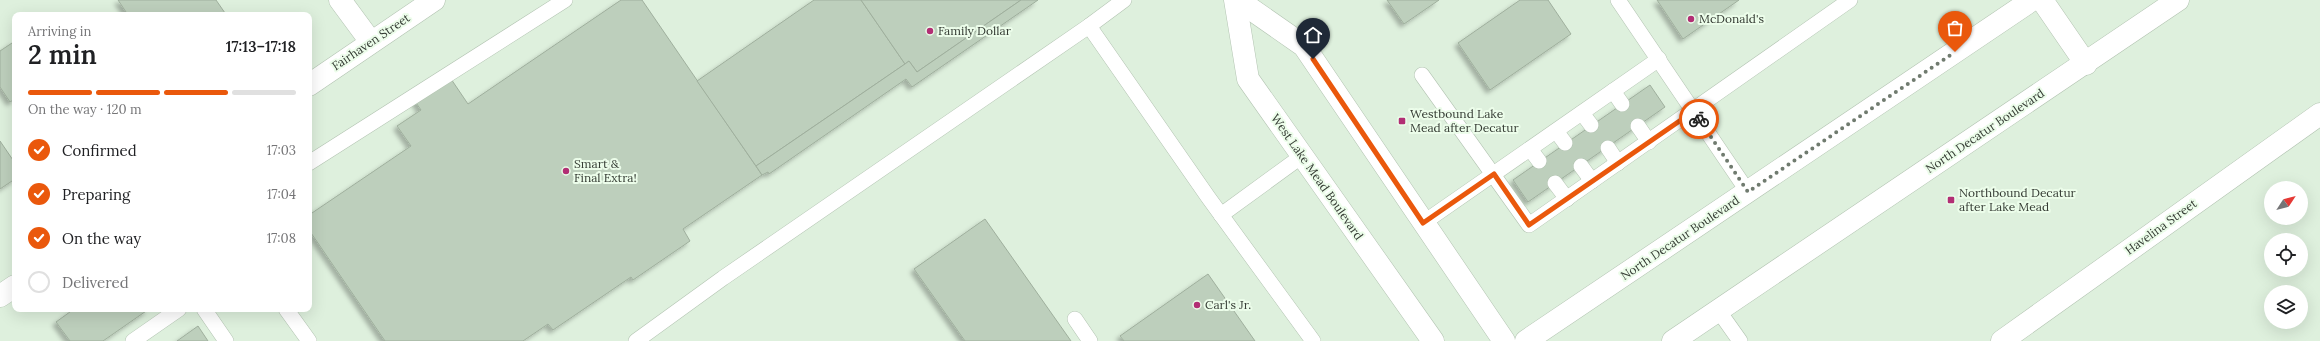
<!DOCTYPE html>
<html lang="en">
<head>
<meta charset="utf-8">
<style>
	body { margin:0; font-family:Lora,serif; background:#f6f6f6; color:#202124; height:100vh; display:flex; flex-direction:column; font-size:15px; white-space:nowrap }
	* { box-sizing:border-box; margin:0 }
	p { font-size:13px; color:#757577 }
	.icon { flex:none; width:22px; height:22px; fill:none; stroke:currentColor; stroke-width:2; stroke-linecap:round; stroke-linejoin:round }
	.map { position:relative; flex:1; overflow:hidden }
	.side { position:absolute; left:12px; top:12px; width:300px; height:300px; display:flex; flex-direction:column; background:#fff; border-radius:8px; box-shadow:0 4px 16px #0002 }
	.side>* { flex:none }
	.needle { width:26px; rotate:54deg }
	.buttons { position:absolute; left:2264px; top:181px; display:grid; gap:8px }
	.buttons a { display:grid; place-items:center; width:44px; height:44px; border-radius:50%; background:#fff; box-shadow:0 4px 16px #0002; font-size:20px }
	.pin { position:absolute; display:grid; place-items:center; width:34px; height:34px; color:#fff; margin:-41px -17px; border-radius:50% 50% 50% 0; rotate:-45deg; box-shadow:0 0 4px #0007 }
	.pin .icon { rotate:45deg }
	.courier { position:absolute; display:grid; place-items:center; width:40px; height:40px; margin:-20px; border:3px solid #ea580c; border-radius:50%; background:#fff; color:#222; box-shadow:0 1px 5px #0007 }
	.overview em { font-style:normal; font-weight:600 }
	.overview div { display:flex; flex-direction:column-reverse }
	.overview { display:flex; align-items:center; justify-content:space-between; height:68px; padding:0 16px }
	h1 { font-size:26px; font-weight:600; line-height:30px }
	.bar { display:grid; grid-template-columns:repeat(4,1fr); gap:6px 4px; align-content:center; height:48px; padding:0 16px }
	.bar i { height:5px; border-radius:3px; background:#e0e0e0 }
	.bar .current { background:#ea580c }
	.bar p { grid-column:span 4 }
	ol { padding:0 16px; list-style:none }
	li { display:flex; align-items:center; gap:12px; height:44px }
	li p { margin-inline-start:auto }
	li .icon { padding:4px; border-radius:50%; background:#ea580c; color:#fff; stroke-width:4 }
	li:last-child { color:#757577 }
	li i { width:22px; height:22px; border:2px solid #e0e0e0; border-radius:50% }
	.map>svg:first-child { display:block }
	.building { fill:#bdcfbc; stroke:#9faf9d; filter:url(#shadow) }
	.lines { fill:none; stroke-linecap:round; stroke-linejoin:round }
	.service-casing { stroke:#b2c3b1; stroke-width:16 }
	.minor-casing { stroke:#b2c3b1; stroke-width:23 }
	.primary-casing { stroke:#b2c3b1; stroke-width:23 }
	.service { stroke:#fff; stroke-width:15 }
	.minor { stroke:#fff; stroke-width:22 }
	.primary { stroke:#fff; stroke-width:22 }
	.done { stroke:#707b6f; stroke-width:4; stroke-dasharray:0 7.2 }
	.route { stroke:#ea580c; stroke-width:5 }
	.poi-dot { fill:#b22e74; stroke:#ecfdea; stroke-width:1.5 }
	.labels { text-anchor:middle; stroke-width:4; stroke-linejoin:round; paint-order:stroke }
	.poi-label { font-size:12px; fill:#353c34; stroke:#ecfdea; text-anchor:start }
	.street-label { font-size:12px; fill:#353c34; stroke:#ecfdea }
</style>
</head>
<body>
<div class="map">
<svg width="2320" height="341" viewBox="0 0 2320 341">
	<defs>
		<filter id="shadow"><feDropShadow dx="-3.5" dy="3.5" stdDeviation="2" flood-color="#0004"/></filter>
	</defs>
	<rect width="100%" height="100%" fill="#def0dd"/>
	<g class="building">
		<polygon points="118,0 216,0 225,13 222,15 128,15"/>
		<polygon points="621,0 642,0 762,175 683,229 690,241 633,280 631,277 553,330 548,324 523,341 385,341 309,230 309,215 411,146 397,126 421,110 414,100 449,76 468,104"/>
		<polygon points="814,0 861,0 905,64 756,166 697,81"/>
		<polygon points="861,0 1021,0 917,72 909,61 905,64"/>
		<polygon points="1021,0 1038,0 912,87 906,79 769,174 768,172 762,175 756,166 905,64 909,61 917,72"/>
		<polygon points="1387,0 1439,0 1404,24"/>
		<polygon points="1520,0 1548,0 1571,34 1490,90 1458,43"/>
		<polygon points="1657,0 1739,0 1683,39"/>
		<polygon points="15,41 15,99 10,102 0,87 0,51"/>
		<polygon points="1650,85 1665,107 1528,202 1513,180"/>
		<polygon points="0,141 15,163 15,179 0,189"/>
		<polygon points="985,219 1071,341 965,341 914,269"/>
		<polygon points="1208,274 1255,341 1124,341 1120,336"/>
		<polygon points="74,309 149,309 103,341 70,341 56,322"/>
		<polygon points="198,326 208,341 177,341"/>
	</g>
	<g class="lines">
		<defs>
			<g id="service">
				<polyline points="1124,0 1089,26 1208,197 1313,341"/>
				<polyline points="1618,0 1748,192"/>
				<polyline points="1422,75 1529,225 1850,0"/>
				<polyline points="1613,91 1622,104"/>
				<polyline points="1582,113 1591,125"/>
				<polyline points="1638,126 1649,142"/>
				<polyline points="1556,131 1565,143"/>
				<polyline points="1608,148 1618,163"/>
				<polyline points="1530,149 1539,161"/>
				<polyline points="309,163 565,0"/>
				<polyline points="1581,166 1592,181"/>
				<polyline points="1555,183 1567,199"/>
				<polyline points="1221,215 1302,156"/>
				<polyline points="1423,223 1659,59"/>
				<polyline points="204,309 226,341"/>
				<polyline points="286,309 309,341"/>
				<polyline points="1718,310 1740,341"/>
				<polyline points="1075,319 1090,341"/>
				<polyline points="133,341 179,309"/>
				<polyline points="636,341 723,278 1089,26"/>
			</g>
			<g id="minor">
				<polyline points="340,0 371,42"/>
				<polyline points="2042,0 2086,64"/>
				<polyline points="309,85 434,0"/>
				<polyline points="0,296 15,286"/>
				<polyline points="2002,341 2320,114"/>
			</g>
			<g id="primary">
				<polyline points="1235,0 1248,79 1433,341"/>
				<polyline points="1238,0 1304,46 1504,341"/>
				<polyline points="1526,341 2032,0"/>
				<polyline points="1673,341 2178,0"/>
			</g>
		</defs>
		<use href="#service" class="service-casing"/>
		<use href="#minor" class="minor-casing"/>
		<use href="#primary" class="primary-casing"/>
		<use href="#service" class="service"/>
		<use href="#minor" class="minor"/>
		<use href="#primary" class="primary"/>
	</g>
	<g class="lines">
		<polyline class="done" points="1699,119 1748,192 1955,52"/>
		<polyline class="route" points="1313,59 1423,223 1494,174 1529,225 1694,111 1699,119"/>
	</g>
	<g class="poi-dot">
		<circle cx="1691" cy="19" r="4"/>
		<circle cx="930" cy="31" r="4"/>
		<rect x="1398" y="117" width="8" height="8" rx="2"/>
		<circle cx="566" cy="171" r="4"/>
		<rect x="1947" y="196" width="8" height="8" rx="2"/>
		<circle cx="1197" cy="305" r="4"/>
	</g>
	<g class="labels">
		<g class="poi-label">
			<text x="1699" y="23">McDonald's</text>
			<text x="938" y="35">Family Dollar</text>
			<text x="1410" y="118">Westbound Lake<tspan x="1410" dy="14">Mead after Decatur</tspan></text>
			<text x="574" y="168">Smart &amp;<tspan x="574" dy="14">Final Extra!</tspan></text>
			<text x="1959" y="197">Northbound Decatur<tspan x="1959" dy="14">after Lake Mead</tspan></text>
			<text x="1205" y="309">Carl's Jr.</text>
		</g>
		<g class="street-label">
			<text transform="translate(371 42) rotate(-34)" y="4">Fairhaven Street</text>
			<text transform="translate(1985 131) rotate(-34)" y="4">North Decatur Boulevard</text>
			<text transform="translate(1317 177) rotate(55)" y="4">West Lake Mead Boulevard</text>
			<text transform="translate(2161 227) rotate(-36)" y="4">Havelina Street</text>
			<text transform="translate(1680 238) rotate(-34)" y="4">North Decatur Boulevard</text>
		</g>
	</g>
</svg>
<div class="buttons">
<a><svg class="needle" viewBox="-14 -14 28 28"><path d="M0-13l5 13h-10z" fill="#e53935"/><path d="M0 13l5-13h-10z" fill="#757577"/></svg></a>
<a><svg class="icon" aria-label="locate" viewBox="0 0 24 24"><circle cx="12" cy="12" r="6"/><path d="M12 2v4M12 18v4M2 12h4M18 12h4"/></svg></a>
<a><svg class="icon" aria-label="layers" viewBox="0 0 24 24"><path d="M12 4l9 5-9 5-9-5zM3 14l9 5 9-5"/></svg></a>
</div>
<div class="pin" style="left:1955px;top:52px;background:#ea580c"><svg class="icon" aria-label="bag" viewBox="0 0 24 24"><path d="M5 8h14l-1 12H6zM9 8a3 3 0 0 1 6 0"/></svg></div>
<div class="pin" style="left:1313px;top:59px;background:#1f2937"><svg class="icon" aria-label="home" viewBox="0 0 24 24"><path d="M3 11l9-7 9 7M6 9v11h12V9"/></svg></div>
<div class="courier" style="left:1699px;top:119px"><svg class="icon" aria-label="bike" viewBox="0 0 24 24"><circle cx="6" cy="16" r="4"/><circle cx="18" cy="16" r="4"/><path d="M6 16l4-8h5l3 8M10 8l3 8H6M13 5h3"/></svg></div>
<section class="side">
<div class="overview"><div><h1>2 min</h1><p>Arriving in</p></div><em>17:13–17:18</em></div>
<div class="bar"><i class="current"></i><i class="current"></i><i class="current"></i><i></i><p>On the way · 120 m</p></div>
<ol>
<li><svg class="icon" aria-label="check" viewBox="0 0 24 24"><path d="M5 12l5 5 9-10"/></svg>Confirmed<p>17:03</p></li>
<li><svg class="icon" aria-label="check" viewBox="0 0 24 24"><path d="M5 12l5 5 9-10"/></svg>Preparing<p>17:04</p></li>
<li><svg class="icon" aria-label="check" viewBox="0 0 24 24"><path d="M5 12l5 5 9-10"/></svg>On the way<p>17:08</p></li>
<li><i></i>Delivered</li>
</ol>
</section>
</div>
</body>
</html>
